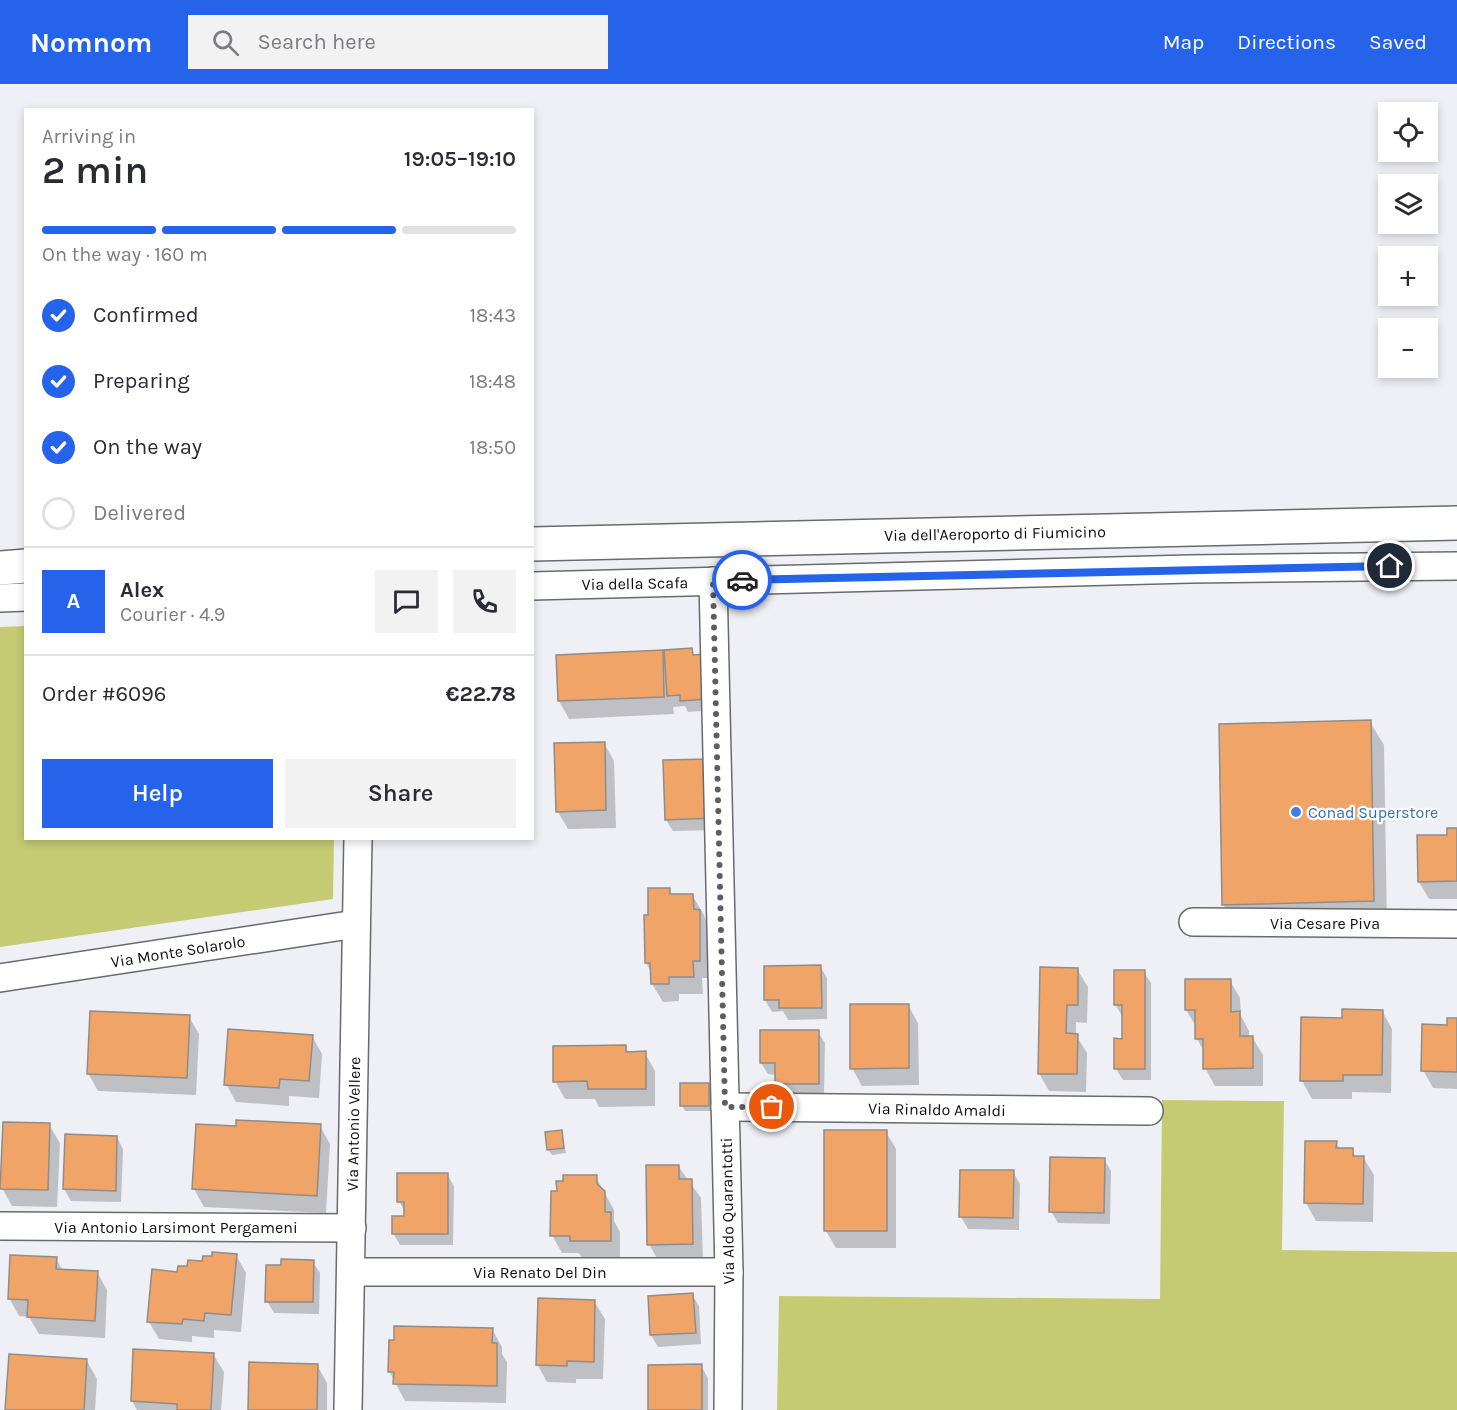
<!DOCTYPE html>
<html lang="en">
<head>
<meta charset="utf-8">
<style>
	body { margin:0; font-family:Karla,sans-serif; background:#f2f2f3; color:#2b2b33; height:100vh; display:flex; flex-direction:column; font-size:22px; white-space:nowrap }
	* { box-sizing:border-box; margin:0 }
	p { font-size:20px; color:#7c7c81 }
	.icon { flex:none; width:33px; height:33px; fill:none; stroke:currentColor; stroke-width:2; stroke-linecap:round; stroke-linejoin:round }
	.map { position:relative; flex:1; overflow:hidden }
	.drawer { position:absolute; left:24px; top:24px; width:510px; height:732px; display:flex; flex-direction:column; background:#fff; border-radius:0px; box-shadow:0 3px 9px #0003 }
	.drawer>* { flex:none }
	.controls { position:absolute; left:1378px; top:18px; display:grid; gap:12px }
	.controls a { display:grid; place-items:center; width:60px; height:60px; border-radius:0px; background:#fff; box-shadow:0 3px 9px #0003; font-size:30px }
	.pin { position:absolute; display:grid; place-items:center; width:51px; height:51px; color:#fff; margin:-26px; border:3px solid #fff; border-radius:50%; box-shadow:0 2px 6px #0007 }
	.courier { position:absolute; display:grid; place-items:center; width:60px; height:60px; margin:-30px; border:4px solid #2563eb; border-radius:50%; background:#fff; color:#222; box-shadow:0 2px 8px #0007 }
	.overview em { font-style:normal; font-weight:600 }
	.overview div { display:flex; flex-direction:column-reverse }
	.overview { display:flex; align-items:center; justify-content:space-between; height:102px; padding:0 18px }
	h1 { font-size:39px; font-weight:600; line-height:45px }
	.bar { display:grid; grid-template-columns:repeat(4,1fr); gap:9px 6px; align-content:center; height:72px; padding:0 18px }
	.bar i { height:8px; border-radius:4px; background:#e1e1e2 }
	.bar .current { background:#2563eb }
	.bar p { grid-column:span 4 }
	.line { display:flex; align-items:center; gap:15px; padding:0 18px; border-top:2px solid #e1e1e2 }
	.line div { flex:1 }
	.round { display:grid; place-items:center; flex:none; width:63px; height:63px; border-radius:0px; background:#f2f2f3 }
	ol { padding:0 18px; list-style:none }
	li { display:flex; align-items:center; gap:18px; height:66px }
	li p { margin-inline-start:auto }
	li .icon { padding:6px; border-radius:50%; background:#2563eb; color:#fff; stroke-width:4 }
	li:last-child { color:#7c7c81 }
	li i { width:33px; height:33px; border:3px solid #e1e1e2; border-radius:50% }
	.primary-button { display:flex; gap:12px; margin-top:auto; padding:12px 18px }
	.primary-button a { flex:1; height:69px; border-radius:0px; background:#2563eb; color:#fff; font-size:24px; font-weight:600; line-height:69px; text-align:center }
	.primary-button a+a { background:#f2f2f3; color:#2b2b33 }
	header { display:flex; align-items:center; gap:36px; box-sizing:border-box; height:84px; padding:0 30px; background:#2563eb; color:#fff }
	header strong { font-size:28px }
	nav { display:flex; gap:33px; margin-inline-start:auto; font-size:21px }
	.search { width:420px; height:54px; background:#f2f2f3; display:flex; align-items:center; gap:15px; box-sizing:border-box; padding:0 21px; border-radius:0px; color:#7c7c81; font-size:22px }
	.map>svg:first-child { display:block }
	.green { fill:#c5cb73 }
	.shadow { fill:#0003 }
	.building { fill:#f0a468; stroke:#908c89; stroke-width:1.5 }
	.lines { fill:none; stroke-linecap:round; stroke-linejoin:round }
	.minor-casing { stroke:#696a6e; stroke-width:30 }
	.major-casing { stroke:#696a6e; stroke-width:36 }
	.minor { stroke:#fff; stroke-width:27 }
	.major { stroke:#fff; stroke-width:33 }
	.done { stroke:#5d5e61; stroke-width:6; stroke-dasharray:0 10.8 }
	.route { stroke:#2563eb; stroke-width:8 }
	.shop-dot { fill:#3f7fe0; stroke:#fff; stroke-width:2 }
	.labels { text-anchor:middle; stroke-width:4.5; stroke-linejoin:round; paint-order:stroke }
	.street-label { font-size:16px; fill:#0e0f11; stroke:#fff }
	.shop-label { font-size:16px; fill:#366cbe; stroke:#fff; text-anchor:start }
</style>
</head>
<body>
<header>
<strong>Nomnom</strong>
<div class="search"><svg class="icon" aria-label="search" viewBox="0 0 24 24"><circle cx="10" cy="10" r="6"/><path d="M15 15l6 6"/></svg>Search here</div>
<nav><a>Map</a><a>Directions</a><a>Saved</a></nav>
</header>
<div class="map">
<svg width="1457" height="1326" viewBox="0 0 1457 1326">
	<rect width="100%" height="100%" fill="#eff0f5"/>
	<g class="green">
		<polygon points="25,542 26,754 334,755 333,815 0,863 0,543"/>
		<polygon points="1162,1016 1284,1017 1282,1166 1457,1168 1457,1326 777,1326 779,1212 1160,1215"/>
	</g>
	<g class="shadow">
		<polygon points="691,566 715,626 688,628 685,622 673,623 674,630 569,635 559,617 662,568 666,575"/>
		<polygon points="1370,638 1384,661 1387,841 1237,844 1223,820"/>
		<polygon points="604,659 614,677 616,744 568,745 558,728"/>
		<polygon points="665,678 718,746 673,747 666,736"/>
		<polygon points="1457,745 1457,815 1429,815 1419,798 1448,752"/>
		<polygon points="669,805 672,812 692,811 703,829 709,845 710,894 702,894 703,910 679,910 679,917 663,918 652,900 652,889 646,879 649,832"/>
		<polygon points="820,882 827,894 827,935 788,936 783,927 772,928 765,916"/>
		<polygon points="1077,885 1088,903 1087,939 1076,938 1076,951 1087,969 1086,1008 1049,1007 1039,989"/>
		<polygon points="1144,888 1151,899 1151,996 1123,996 1116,985 1123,956 1122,932 1115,920"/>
		<polygon points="1230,897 1240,914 1241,932 1249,947 1249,953 1252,953 1263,971 1263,1002 1215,1002 1205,984 1205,969 1197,955 1197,944 1186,926"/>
		<polygon points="908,921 918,939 919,1001 862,1002 852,984"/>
		<polygon points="1382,927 1392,945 1391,1009 1352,1008 1352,1015 1312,1015 1302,997 1343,935"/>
		<polygon points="189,933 199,950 196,1011 98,1007 88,989"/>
		<polygon points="1457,936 1457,1005 1433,1004 1423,986 1448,942"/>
		<polygon points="818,948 825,959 824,1011 783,1011 776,999 776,991 768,990 761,979"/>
		<polygon points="312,952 322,970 319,1014 289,1012 289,1022 236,1018 226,1000"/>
		<polygon points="625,962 629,969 645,969 655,987 655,1022 599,1023 595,1015 565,1015 555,997"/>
		<polygon points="708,1001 711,1006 711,1027 685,1027 682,1021"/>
		<polygon points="49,1041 60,1059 57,1123 12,1122 2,1104"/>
		<polygon points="320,1042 330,1060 326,1129 204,1123 194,1105 238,1044"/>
		<polygon points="561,1048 566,1069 552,1071 548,1065"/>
		<polygon points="886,1048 896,1065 896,1164 836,1164 826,1147"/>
		<polygon points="117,1053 123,1065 121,1118 71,1117 64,1105"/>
		<polygon points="1307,1058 1336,1059 1340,1065 1352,1066 1356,1073 1363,1073 1374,1091 1373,1138 1316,1137 1306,1119"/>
		<polygon points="1104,1075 1111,1087 1110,1140 1058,1139 1051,1127"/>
		<polygon points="678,1082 701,1114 703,1177 659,1178 649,1160"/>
		<polygon points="962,1087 1013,1088 1020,1100 1019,1146 968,1145 961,1133"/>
		<polygon points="447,1090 454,1102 453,1161 400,1161 393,1149 406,1130 399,1117"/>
		<polygon points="596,1093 614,1126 614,1137 620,1148 620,1175 582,1174 579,1169 562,1169 552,1151"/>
		<polygon points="236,1171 246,1189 241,1248 214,1246 214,1254 192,1252 192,1258 159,1255 149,1238 179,1189 204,1179"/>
		<polygon points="56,1175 63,1187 97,1188 107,1206 105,1254 39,1250 29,1233 19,1232 9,1214"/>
		<polygon points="313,1178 320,1189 319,1230 274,1229 267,1217 283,1183"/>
		<polygon points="692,1211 699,1222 701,1260 658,1263 651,1251"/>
		<polygon points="594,1217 605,1235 603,1295 576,1295 576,1299 547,1298 537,1280"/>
		<polygon points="492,1245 502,1263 502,1270 507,1278 506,1319 405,1317 389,1287"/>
		<polygon points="213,1270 224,1288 221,1326 137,1326 132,1317"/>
		<polygon points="87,1277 97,1295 95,1326 6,1326"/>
		<polygon points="317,1281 327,1299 327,1326 250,1326"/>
		<polygon points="701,1282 708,1294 708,1326 650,1326"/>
	</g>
	<g class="building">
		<polygon points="692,564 693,571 706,570 709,615 680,617 680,611 667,612 664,566"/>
		<polygon points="663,566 664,613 558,617 556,571"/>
		<polygon points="1371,636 1374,817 1222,821 1219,640"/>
		<polygon points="605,658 606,726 556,728 554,659"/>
		<polygon points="710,675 712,734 665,736 663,676"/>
		<polygon points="1447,744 1457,744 1457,797 1418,798 1417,751 1447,751"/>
		<polygon points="648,804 670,804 670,810 693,810 694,825 700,826 700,877 693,877 694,893 669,893 669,900 651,900 650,879 645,879 644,831 648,831"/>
		<polygon points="821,881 822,924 779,924 779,916 764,916 764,882"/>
		<polygon points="1040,883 1078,884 1078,921 1067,921 1066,949 1078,950 1077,990 1038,990"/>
		<polygon points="1114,886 1145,886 1145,985 1114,985 1114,954 1122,955 1122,921 1114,921"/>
		<polygon points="1185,895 1231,895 1231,928 1240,927 1240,952 1253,952 1253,984 1203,985 1203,955 1195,955 1195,926 1185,926"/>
		<polygon points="850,920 909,920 909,984 850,985"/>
		<polygon points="1342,925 1383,926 1382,991 1343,991 1343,997 1300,997 1301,933 1342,934"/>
		<polygon points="90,927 190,931 187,994 87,990"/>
		<polygon points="1447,934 1457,934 1457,988 1421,987 1422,940 1447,941"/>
		<polygon points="228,945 313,951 309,997 280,995 279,1004 224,1001"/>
		<polygon points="760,946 819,946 819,1000 775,1000 775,979 760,979"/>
		<polygon points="626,961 626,968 646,967 646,1005 588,1005 587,997 553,998 553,962"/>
		<rect x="680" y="999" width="29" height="23"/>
		<polygon points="236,1036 321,1040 317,1112 192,1105 196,1040 236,1042"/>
		<polygon points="3,1038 50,1039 48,1106 0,1105"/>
		<polygon points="562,1046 564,1064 547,1066 545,1048"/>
		<rect x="824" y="1046" width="63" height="101"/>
		<polygon points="65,1050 117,1052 116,1107 63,1105"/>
		<polygon points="1305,1057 1337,1057 1336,1064 1353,1064 1353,1072 1364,1072 1363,1120 1304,1119"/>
		<polygon points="1050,1073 1105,1074 1104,1129 1049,1128"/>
		<polygon points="646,1081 679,1081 679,1095 692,1095 693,1160 647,1161"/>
		<polygon points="960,1086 1014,1086 1013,1134 959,1133"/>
		<polygon points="397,1089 448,1089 448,1150 392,1150 392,1132 404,1132 404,1118 397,1118"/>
		<polygon points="563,1091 597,1091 597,1100 605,1107 605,1128 611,1128 611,1157 570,1157 570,1152 550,1152 551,1107 557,1107 556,1097 563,1097"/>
		<polygon points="212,1168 237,1170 231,1231 205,1229 204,1237 183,1235 182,1240 147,1238 152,1185 177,1188 178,1182 187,1182 188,1176 202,1177 203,1172 212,1172"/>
		<polygon points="10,1171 57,1173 56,1185 98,1187 95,1237 27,1233 28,1216 8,1215"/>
		<polygon points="281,1175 314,1176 313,1218 265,1218 266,1181 281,1181"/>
		<polygon points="693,1209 696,1249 650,1251 648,1212"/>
		<polygon points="538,1214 595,1216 594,1278 567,1277 567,1282 536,1281"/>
		<polygon points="394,1242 493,1244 492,1259 497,1259 497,1302 393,1300 394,1288 388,1288 389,1256 394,1256"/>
		<polygon points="133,1265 214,1269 211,1326 177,1326 177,1320 131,1317"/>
		<polygon points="9,1270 87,1275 84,1326 5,1326"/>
		<polygon points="249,1278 318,1280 317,1326 248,1326"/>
		<polygon points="702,1280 702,1326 648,1326 648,1281"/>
	</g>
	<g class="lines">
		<defs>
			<g id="minor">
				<polyline points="713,497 729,1188 728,1326"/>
				<polyline points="532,502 1190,485 1457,482"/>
				<polyline points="0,514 26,513"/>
				<polyline points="1193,838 1457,840"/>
				<polyline points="0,894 356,840"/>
				<polyline points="725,1023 1149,1027"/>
				<polyline points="0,1142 352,1144"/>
				<polyline points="351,1188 729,1188"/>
				<polyline points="348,1326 358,754"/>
			</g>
			<g id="major">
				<polyline points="532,460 1457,439"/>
				<polyline points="0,484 26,482"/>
			</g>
		</defs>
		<use href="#minor" class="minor-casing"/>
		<use href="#major" class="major-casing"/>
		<use href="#minor" class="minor"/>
		<use href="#major" class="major"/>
	</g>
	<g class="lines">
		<polyline class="done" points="742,496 713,497 725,1023 772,1023"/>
		<polyline class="route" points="742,496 1390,482"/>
	</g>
	<circle class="shop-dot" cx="1296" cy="728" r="6"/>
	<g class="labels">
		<g class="street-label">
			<text transform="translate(995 449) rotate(-1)" y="6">Via dell'Aeroporto di Fiumicino</text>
			<text transform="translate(635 499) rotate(-1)" y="6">Via della Scafa</text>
			<text x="1325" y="845">Via Cesare Piva</text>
			<text transform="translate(178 867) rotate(-9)" y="6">Via Monte Solarolo</text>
			<text transform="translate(937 1025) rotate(1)" y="6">Via Rinaldo Amaldi</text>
			<text transform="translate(353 1040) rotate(-89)" y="6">Via Antonio Vellere</text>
			<text transform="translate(727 1127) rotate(-91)" y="6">Via Aldo Quarantotti</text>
			<text x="176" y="1149">Via Antonio Larsimont Pergameni</text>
			<text x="540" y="1194">Via Renato Del Din</text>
		</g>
		<g class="shop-label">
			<text x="1308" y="734">Conad Superstore</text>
		</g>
	</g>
</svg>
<div class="controls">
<a><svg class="icon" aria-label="locate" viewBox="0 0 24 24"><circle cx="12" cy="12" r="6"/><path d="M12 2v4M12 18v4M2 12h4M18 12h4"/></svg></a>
<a><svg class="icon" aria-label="layers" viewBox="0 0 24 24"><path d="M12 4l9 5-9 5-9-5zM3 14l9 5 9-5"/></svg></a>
<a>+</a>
<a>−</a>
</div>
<div class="pin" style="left:772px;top:1023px;background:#ea580c"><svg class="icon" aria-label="bag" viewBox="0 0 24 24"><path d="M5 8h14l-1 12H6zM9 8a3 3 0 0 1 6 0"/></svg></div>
<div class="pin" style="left:1390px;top:482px;background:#1f2937"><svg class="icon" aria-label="home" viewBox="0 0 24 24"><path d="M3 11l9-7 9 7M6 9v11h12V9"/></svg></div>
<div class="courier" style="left:742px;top:496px"><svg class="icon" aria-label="car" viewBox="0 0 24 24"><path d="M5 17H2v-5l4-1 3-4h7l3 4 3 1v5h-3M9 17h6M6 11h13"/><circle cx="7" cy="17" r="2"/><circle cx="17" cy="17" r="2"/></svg></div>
<section class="drawer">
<div class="overview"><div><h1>2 min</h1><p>Arriving in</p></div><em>19:05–19:10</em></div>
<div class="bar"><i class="current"></i><i class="current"></i><i class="current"></i><i></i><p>On the way · 160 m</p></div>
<ol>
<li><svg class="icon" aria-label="check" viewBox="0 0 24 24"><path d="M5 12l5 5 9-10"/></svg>Confirmed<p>18:43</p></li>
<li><svg class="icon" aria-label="check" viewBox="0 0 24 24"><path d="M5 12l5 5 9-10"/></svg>Preparing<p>18:48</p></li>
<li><svg class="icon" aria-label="check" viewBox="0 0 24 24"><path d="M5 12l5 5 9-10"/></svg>On the way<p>18:50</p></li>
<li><i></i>Delivered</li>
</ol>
<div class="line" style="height:108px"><b class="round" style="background:#2563eb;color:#fff">A</b><div><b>Alex</b><p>Courier · 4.9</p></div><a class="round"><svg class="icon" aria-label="chat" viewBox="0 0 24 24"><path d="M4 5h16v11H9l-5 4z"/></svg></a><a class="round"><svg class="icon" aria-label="phone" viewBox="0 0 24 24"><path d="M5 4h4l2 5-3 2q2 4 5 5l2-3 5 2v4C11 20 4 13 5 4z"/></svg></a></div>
<div class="line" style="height:78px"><div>Order #6096</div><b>€22.78</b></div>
<div class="primary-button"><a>Help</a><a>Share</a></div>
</section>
</div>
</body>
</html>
